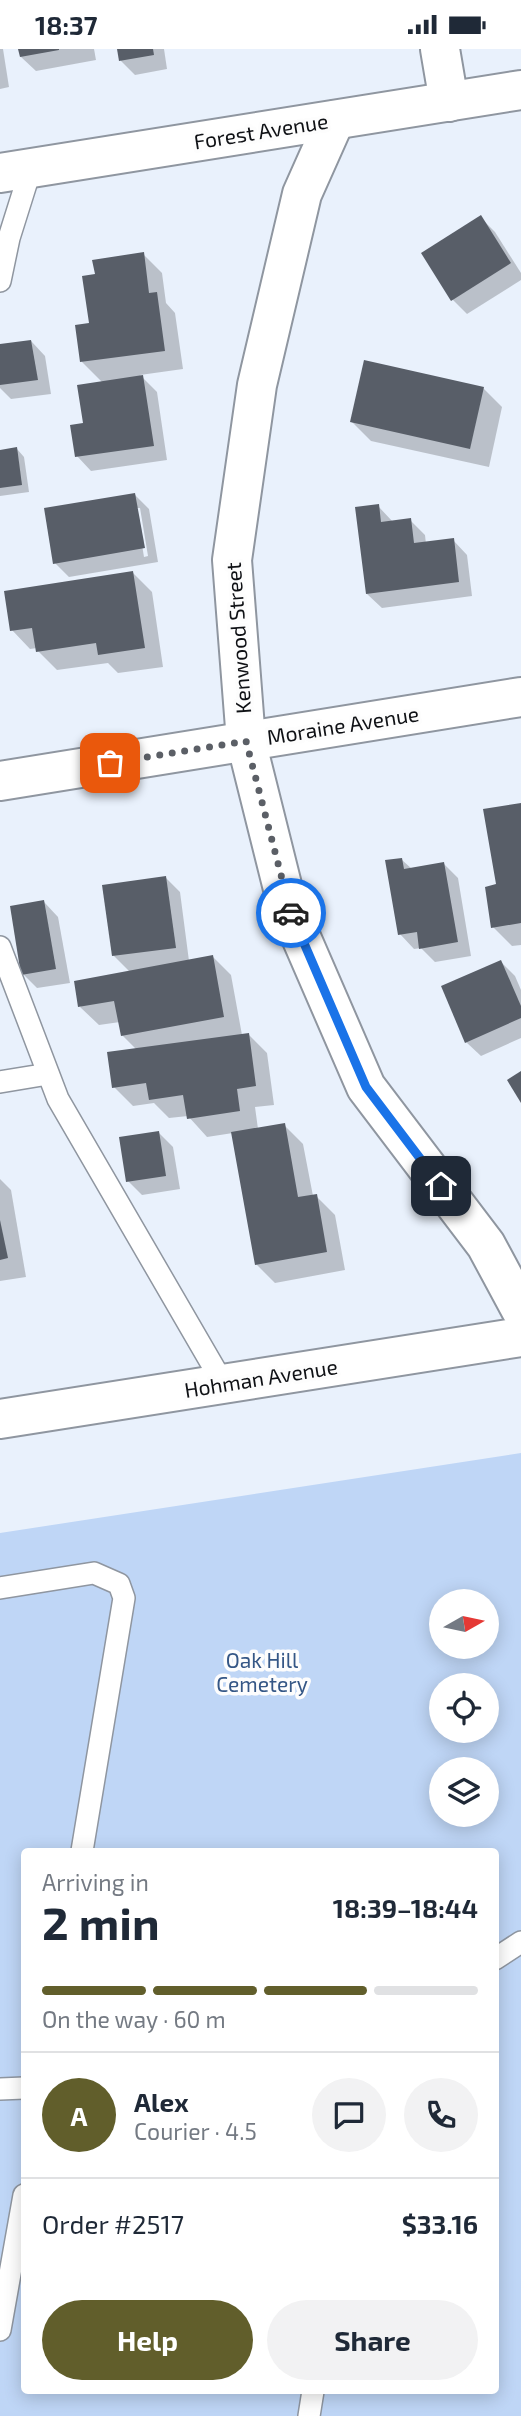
<!DOCTYPE html>
<html lang="en">
<head>
<meta charset="utf-8">
<style>
	body { margin:0; font-family:"Exo 2",sans-serif; background:#f2f2f3; color:#1f2937; height:100vh; display:flex; flex-direction:column; font-size:26px; white-space:nowrap }
	* { box-sizing:border-box; margin:0 }
	p { font-size:23px; color:#747a83 }
	.icon { flex:none; width:38px; height:38px; fill:none; stroke:currentColor; stroke-width:2; stroke-linecap:round; stroke-linejoin:round }
	.map { position:relative; flex:1; overflow:hidden }
	.sheet { position:absolute; left:21px; top:1799px; width:478px; height:546px; display:flex; flex-direction:column; background:#fff; border-radius:7px; box-shadow:0 4px 18px #0003 }
	.sheet>* { flex:none }
	.needle { width:46px; rotate:81deg }
	.controls { position:absolute; left:429px; top:1540px; display:grid; gap:14px }
	.controls a { display:grid; place-items:center; width:70px; height:70px; border-radius:50%; background:#fff; box-shadow:0 4px 18px #0003; font-size:35px }
	.pin { position:absolute; display:grid; place-items:center; width:60px; height:60px; color:#fff; margin:-30px; border-radius:14px; box-shadow:0 4px 10px #0006 }
	.courier { position:absolute; display:grid; place-items:center; width:70px; height:70px; margin:-35px; border:5px solid #1a73e8; border-radius:50%; background:#fff; color:#222; box-shadow:0 2px 9px #0007 }
	.summary em { font-style:normal; font-weight:700 }
	.summary div { display:flex; flex-direction:column-reverse }
	.summary { display:flex; align-items:center; justify-content:space-between; height:119px; padding:0 21px }
	h1 { font-size:46px; font-weight:700; line-height:52px }
	.bar { display:grid; grid-template-columns:repeat(4,1fr); gap:10px 7px; align-content:center; height:84px; padding:0 21px }
	.bar i { height:9px; border-radius:5px; background:#e0e1e3 }
	.bar .selected { background:#615e2b }
	.bar p { grid-column:span 4 }
	.line { display:flex; align-items:center; gap:18px; padding:0 21px; border-top:2px solid #e0e1e3 }
	.line div { flex:1 }
	.round { display:grid; place-items:center; flex:none; width:74px; height:74px; border-radius:37px; background:#f2f2f3 }
	.button { display:flex; gap:14px; margin-top:auto; padding:14px 21px }
	.button a { flex:1; height:80px; border-radius:42px; background:#615e2b; color:#fff; font-size:28px; font-weight:700; line-height:80px; text-align:center }
	.button a+a { background:#f2f2f3; color:#1f2937 }
	.status { display:flex; justify-content:space-between; align-items:center; height:49px; padding:0 35px; background:#fff; direction:ltr }
	.status svg { height:19px; fill:currentColor }
	.map>svg:first-child { display:block }
	.green { fill:#bfd6f6; fill-rule:evenodd }
	.shadow { fill:#0003; fill-rule:evenodd }
	.building { fill:#585e68 }
	.lines { fill:none; stroke-linecap:round; stroke-linejoin:round }
	.service-casing { stroke:#8f96a0; stroke-width:24 }
	.minor-casing { stroke:#8f96a0; stroke-width:42 }
	.secondary-casing { stroke:#8f96a0; stroke-width:42 }
	.service { stroke:#fff; stroke-width:21 }
	.minor { stroke:#fff; stroke-width:38 }
	.secondary { stroke:#fff; stroke-width:38 }
	.done { stroke:#5b5f66; stroke-width:7; stroke-dasharray:0 12.6 }
	.route { stroke:#1a73e8; stroke-width:9 }
	.labels { text-anchor:middle; stroke-width:7; stroke-linejoin:round; paint-order:stroke }
	.street-label { font-size:21px; fill:#0f1115; stroke:#fdfdfd }
	.park-label { font-size:21px; fill:#355786; stroke:#fdfdfd }
</style>
</head>
<body>
<div class="status"><b>18:37</b><svg viewBox="0 0 49 12"><path d="M0 12V9h3v3zM5 12V6h3v6zM10 12V3h3v9zM15 12V0h3v12zM26 1h20v11H26zM47 4h2v5h-2z"/></svg></div>
<div class="map">
<svg width="521" height="2367" viewBox="0 0 521 2367">
	<rect width="100%" height="100%" fill="#e9f1fc"/>
	<path class="green" d="M 521,1404 L 521,2367 L 0,2367 L 0,1484 ZM 441,1552 L 486,1552 L 486,1598 L 441,1598 ZM 441,1636 L 486,1636 L 486,1682 L 441,1682 ZM 441,1720 L 486,1720 L 486,1766 L 441,1766 ZM 24,1802 L 495,1802 L 495,2342 L 24,2342 Z"/>
	<g class="shadow">
		<polygon points="0,0 3,0 9,38 0,40"/>
		<polygon points="20,0 94,0 96,11 36,22 21,8"/>
		<polygon points="119,0 164,0 167,20 135,26 121,12"/>
		<polygon points="481,169 495,183 521,224 521,231 467,265 453,251 424,204"/>
		<polygon points="143,205 162,224 166,254 175,264 183,320 140,326 157,343 167,411 91,422 77,407 85,375 103,334 82,313 90,276 97,227"/>
		<polygon points="31,292 45,307 51,345 11,350 0,339 0,297"/>
		<polygon points="483,339 502,358 489,418 371,392 352,373"/>
		<polygon points="17,400 24,408 29,443 0,447 0,403"/>
		<path d="M 135,446 L 149,460 L 158,513 L 69,528 L 55,514 ZM 136,459 L 140,459 L 148,507 L 144,508 Z"/>
		<polygon points="378,457 393,473 410,471 425,486 426,495 453,491 467,506 472,547 382,559 367,545"/>
		<polygon points="133,524 152,543 163,618 118,624 108,614 57,621 38,602 37,599 30,600 12,581"/>
		<polygon points="521,755 521,896 512,897 493,878 498,837"/>
		<polygon points="402,811 412,820 444,815 458,829 471,907 435,913 421,899 414,900 400,885"/>
		<polygon points="166,829 180,843 189,912 212,907 231,926 242,986 248,985 267,1004 274,1056 255,1058 258,1080 284,1076 303,1095 313,1147 316,1147 335,1166 345,1221 275,1234 256,1215 233,1084 207,1088 188,1067 169,1069 154,1054 133,1057 114,1038 136,1000 122,986 120,973 99,976 80,958 130,923 113,906"/>
		<polygon points="44,853 58,868 70,934 37,939 23,925"/>
		<polygon points="501,913 515,927 521,941 521,989 481,1007 466,993"/>
		<polygon points="159,1084 173,1098 180,1140 142,1146 128,1132"/>
		<polygon points="0,1130 11,1141 26,1228 0,1232"/>
	</g>
	<g class="building">
		<polygon points="18,0 59,0 59,1 20,8"/>
		<polygon points="117,0 153,0 154,6 119,12"/>
		<polygon points="481,166 511,214 451,252 421,204"/>
		<polygon points="144,203 149,244 157,243 165,302 80,313 75,276 89,274 82,227 95,225 92,211"/>
		<polygon points="31,291 38,331 0,336 0,295"/>
		<polygon points="364,311 484,338 470,400 350,373"/>
		<polygon points="143,326 154,397 75,408 70,376 83,374 77,336"/>
		<polygon points="17,398 22,436 0,439 0,401"/>
		<polygon points="135,444 145,499 53,515 44,459"/>
		<polygon points="379,455 381,473 411,469 414,494 454,489 459,533 366,545 355,458"/>
		<polygon points="133,522 145,599 98,606 96,594 36,603 32,579 10,582 4,542"/>
		<polygon points="521,754 521,874 491,879 485,838 496,835 483,760"/>
		<polygon points="402,809 404,820 444,813 458,893 419,900 417,883 398,886 385,811"/>
		<polygon points="166,827 176,899 112,907 102,836"/>
		<polygon points="44,851 56,920 21,926 10,857"/>
		<polygon points="213,906 224,968 121,987 114,952 78,958 74,932"/>
		<polygon points="501,911 521,957 521,969 465,994 441,937"/>
		<polygon points="249,984 256,1037 237,1040 240,1062 187,1070 183,1046 149,1051 146,1034 112,1039 107,1003"/>
		<polygon points="521,1022 521,1054 507,1031"/>
		<polygon points="285,1074 298,1148 317,1145 327,1203 255,1216 231,1083"/>
		<polygon points="159,1082 166,1127 126,1133 119,1088"/>
		<polygon points="0,1171 8,1209 0,1211"/>
	</g>
	<g class="lines">
		<defs>
			<g id="service">
				<polyline points="0,232 9,189 31,119"/>
				<polyline points="0,898 58,1050 224,1336"/>
				<polyline points="0,1033 48,1025"/>
				<polyline points="0,1539 94,1524 119,1535 124,1549 82,1802"/>
				<polyline points="495,1910 521,1893"/>
				<polyline points="0,2040 24,2039"/>
				<polyline points="0,2281 24,2146"/>
				<polyline points="309,2367 313,2342"/>
			</g>
			<g id="minor">
				<polyline points="440,0 449,53"/>
				<polyline points="335,71 302,145 257,336 232,511 246,692 287,856 366,1038 486,1196 521,1261"/>
				<polyline points="0,124 521,41"/>
				<polyline points="0,732 521,648"/>
			</g>
			<polyline id="secondary" points="0,1370 521,1288"/>
		</defs>
		<use href="#service" class="service-casing"/>
		<use href="#minor" class="minor-casing"/>
		<use href="#secondary" class="secondary-casing"/>
		<use href="#service" class="service"/>
		<use href="#minor" class="minor"/>
		<use href="#secondary" class="secondary"/>
	</g>
	<g class="lines">
		<polyline class="done" points="110,714 246,692 291,864"/>
		<polyline class="route" points="291,864 366,1038 441,1137"/>
	</g>
	<g class="labels">
		<g class="street-label">
			<text transform="translate(261 83) rotate(-9)" y="7">Forest Avenue</text>
			<text transform="translate(239 589) rotate(-94)" y="7">Kenwood Street</text>
			<text transform="translate(343 677) rotate(-9)" y="7">Moraine Avenue</text>
			<text transform="translate(261 1330) rotate(-9)" y="7">Hohman Avenue</text>
		</g>
		<g class="park-label">
			<text x="262" y="1619">Oak Hill<tspan x="262" dy="24">Cemetery</tspan></text>
		</g>
	</g>
</svg>
<div class="controls">
<a><svg class="needle" viewBox="-14 -14 28 28"><path d="M0-13l5 13h-10z" fill="#e53935"/><path d="M0 13l5-13h-10z" fill="#747a83"/></svg></a>
<a><svg class="icon" aria-label="locate" viewBox="0 0 24 24"><circle cx="12" cy="12" r="6"/><path d="M12 2v4M12 18v4M2 12h4M18 12h4"/></svg></a>
<a><svg class="icon" aria-label="layers" viewBox="0 0 24 24"><path d="M12 4l9 5-9 5-9-5zM3 14l9 5 9-5"/></svg></a>
</div>
<div class="pin" style="left:110px;top:714px;background:#ea580c"><svg class="icon" aria-label="bag" viewBox="0 0 24 24"><path d="M5 8h14l-1 12H6zM9 8a3 3 0 0 1 6 0"/></svg></div>
<div class="pin" style="left:441px;top:1137px;background:#1f2937"><svg class="icon" aria-label="home" viewBox="0 0 24 24"><path d="M3 11l9-7 9 7M6 9v11h12V9"/></svg></div>
<div class="courier" style="left:291px;top:864px"><svg class="icon" aria-label="car" viewBox="0 0 24 24"><path d="M5 17H2v-5l4-1 3-4h7l3 4 3 1v5h-3M9 17h6M6 11h13"/><circle cx="7" cy="17" r="2"/><circle cx="17" cy="17" r="2"/></svg></div>
<section class="sheet">
<div class="summary"><div><h1>2 min</h1><p>Arriving in</p></div><em>18:39–18:44</em></div>
<div class="bar"><i class="selected"></i><i class="selected"></i><i class="selected"></i><i></i><p>On the way · 60 m</p></div>
<div class="line" style="height:126px"><b class="round" style="background:#615e2b;color:#fff">A</b><div><b>Alex</b><p>Courier · 4.5</p></div><a class="round"><svg class="icon" aria-label="chat" viewBox="0 0 24 24"><path d="M4 5h16v11H9l-5 4z"/></svg></a><a class="round"><svg class="icon" aria-label="phone" viewBox="0 0 24 24"><path d="M5 4h4l2 5-3 2q2 4 5 5l2-3 5 2v4C11 20 4 13 5 4z"/></svg></a></div>
<div class="line" style="height:91px"><div>Order #2517</div><b>$33.16</b></div>
<div class="button"><a>Help</a><a>Share</a></div>
</section>
</div>
</body>
</html>
